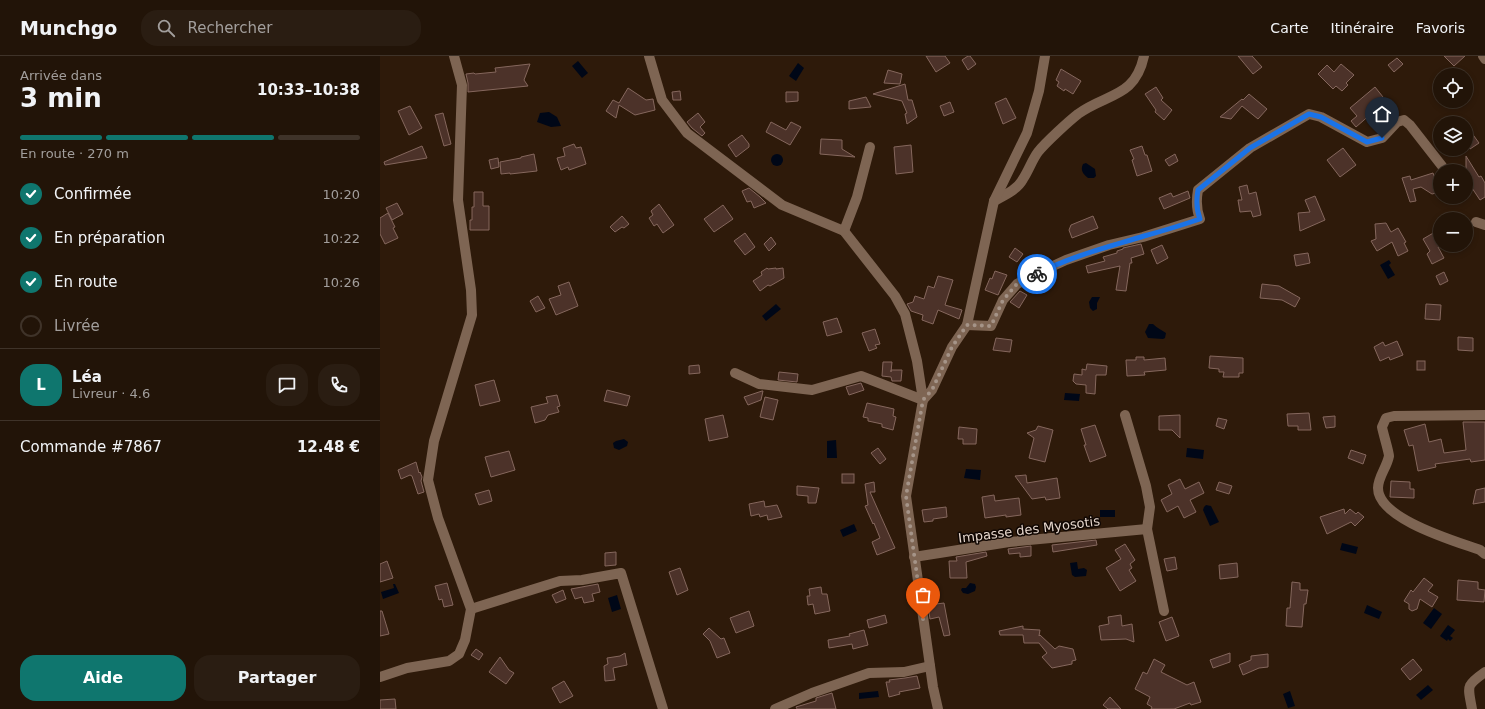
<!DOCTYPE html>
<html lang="fr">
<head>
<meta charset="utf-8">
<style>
	body { margin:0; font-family:"DejaVu Sans",sans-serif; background:#2a1d12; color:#f1f3f6; height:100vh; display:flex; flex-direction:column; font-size:15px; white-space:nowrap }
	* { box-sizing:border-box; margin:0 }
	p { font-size:13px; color:#a29e9c }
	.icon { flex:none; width:22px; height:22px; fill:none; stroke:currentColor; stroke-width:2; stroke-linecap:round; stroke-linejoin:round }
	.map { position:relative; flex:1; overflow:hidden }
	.drawer { display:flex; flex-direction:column; background:#221408; width:380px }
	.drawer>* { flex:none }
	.fabs { position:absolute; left:1053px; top:12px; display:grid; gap:8px }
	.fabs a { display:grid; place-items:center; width:40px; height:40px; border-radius:50%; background:#221408; box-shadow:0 2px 6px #0003,0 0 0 1px #3f3329; font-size:20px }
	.pin { position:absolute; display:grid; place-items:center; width:34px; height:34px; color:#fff; margin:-41px -17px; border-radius:50% 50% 50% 0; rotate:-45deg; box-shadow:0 0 4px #0007 }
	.pin .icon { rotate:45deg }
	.courier { position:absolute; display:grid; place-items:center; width:40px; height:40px; margin:-20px; border:3px solid #1a73e8; border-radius:50%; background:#fff; color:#222; box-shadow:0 1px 5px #0007 }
	.overview em { font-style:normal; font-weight:600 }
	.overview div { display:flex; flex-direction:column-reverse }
	.overview { display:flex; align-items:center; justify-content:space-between; height:68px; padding:0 20px }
	h1 { font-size:26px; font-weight:600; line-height:30px }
	.bar { display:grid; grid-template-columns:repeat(4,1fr); gap:6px 4px; align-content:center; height:48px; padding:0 20px }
	.bar i { height:5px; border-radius:3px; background:#3f3329 }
	.bar .on { background:#0f766e }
	.bar p { grid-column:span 4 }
	.line { display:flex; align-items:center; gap:10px; padding:0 20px; border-top:1px solid #3f3329 }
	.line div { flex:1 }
	.round { display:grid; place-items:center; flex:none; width:42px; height:42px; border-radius:16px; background:#2a1d12 }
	ol { padding:0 20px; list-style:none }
	li { display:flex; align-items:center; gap:12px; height:44px }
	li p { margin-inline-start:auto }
	li .icon { padding:4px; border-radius:50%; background:#0f766e; color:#fff; stroke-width:4 }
	li:last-child { color:#a29e9c }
	li i { width:22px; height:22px; border:2px solid #3f3329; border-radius:50% }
	.button { display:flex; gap:8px; margin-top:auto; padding:8px 20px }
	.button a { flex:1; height:46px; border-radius:16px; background:#0f766e; color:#fff; font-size:16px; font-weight:600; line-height:46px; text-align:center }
	.button a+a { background:#2a1d12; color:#f1f3f6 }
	header { display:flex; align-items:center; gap:24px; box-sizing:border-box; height:56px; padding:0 20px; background:#221408; border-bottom:1px solid #3f3329 }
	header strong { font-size:19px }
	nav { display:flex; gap:22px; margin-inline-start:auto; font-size:14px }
	.search { width:280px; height:36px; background:#2a1d12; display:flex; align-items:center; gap:10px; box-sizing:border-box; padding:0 14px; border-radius:16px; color:#a29e9c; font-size:15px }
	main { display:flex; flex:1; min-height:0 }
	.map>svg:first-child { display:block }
	.water { fill:#000717 }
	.building { fill:#4c3229; stroke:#85675d }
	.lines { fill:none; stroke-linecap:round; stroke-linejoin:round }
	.minor { stroke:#7e6553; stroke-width:10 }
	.done { stroke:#a59488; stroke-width:4; stroke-dasharray:0 7.2 }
	.route { stroke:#1a73e8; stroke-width:5 }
	.labels { text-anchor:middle; stroke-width:3; stroke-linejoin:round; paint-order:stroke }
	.street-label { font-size:13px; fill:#e5d6cc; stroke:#100703 }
</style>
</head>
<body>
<header>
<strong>Munchgo</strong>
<div class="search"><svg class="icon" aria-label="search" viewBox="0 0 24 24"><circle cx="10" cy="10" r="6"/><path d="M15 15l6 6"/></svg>Rechercher</div>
<nav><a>Carte</a><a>Itinéraire</a><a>Favoris</a></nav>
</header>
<main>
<section class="drawer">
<div class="overview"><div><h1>3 min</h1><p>Arrivée dans</p></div><em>10:33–10:38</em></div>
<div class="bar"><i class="on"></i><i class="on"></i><i class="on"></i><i></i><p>En route · 270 m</p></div>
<ol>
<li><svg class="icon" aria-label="check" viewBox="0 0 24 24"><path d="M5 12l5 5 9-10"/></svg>Confirmée<p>10:20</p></li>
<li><svg class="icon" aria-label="check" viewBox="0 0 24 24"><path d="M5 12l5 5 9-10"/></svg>En préparation<p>10:22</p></li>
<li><svg class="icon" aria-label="check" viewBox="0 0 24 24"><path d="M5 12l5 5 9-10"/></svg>En route<p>10:26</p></li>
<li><i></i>Livrée</li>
</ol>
<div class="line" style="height:72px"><b class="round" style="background:#0f766e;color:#fff">L</b><div><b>Léa</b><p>Livreur · 4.6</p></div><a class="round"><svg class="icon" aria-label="chat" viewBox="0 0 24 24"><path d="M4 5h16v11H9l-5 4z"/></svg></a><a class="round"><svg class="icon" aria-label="phone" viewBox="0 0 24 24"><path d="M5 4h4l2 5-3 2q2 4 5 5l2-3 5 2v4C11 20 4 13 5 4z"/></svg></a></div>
<div class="line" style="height:52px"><div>Commande #7867</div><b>12.48 €</b></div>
<div class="button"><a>Aide</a><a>Partager</a></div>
</section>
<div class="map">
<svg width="1105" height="653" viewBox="0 0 1105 653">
	<rect width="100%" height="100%" fill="#2e1a0a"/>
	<g class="water">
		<polygon points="198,5 208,17 202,22 192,10"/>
		<polygon points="418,7 424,12 416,25 409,20"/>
		<polygon points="169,56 177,61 181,70 171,71 157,66 160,57"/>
		<circle cx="397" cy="104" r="6"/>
		<path d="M 706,107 L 715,113 L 716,120 L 714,122 L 708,122 C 703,118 700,114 703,108 Z"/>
		<polygon points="1009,204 1011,207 1009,209 1015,219 1008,223 1000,209"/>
		<polygon points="712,241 720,241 717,247 717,253 713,255 710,252 709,246"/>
		<polygon points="396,248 401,253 386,265 382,260"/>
		<path d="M 769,268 L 773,268 C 777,272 782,274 786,277 L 785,282 L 783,283 L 768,282 L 765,276 Z"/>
		<polygon points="685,337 700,338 699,345 684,344"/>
		<polygon points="244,383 248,386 247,390 239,394 234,392 233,387 236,385"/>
		<polygon points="456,384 457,402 447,402 447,385"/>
		<polygon points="807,392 824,394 823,403 806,401"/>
		<polygon points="586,413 601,414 600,424 584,422"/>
		<polygon points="826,449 831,450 839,466 830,470 823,454 824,451"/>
		<rect x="720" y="454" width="15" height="7"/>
		<polygon points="474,468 477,475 463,481 460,474"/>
		<polygon points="962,487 978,491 976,498 960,494"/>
		<polygon points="697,506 698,513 704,512 707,514 706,520 695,521 692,519 690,507"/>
		<polygon points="590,527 595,528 596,531 595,535 588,538 583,537 581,534 582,532 586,532"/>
		<polygon points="13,528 15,528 19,537 3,543 1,536 14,532"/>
		<polygon points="237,539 241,553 232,556 228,542"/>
		<polygon points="987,549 1002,556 999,563 984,557"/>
		<polygon points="1054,552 1062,558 1051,573 1043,567"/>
		<polygon points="1068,569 1075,574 1070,580 1073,582 1070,585 1068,583 1067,585 1060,580"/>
		<polygon points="1048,629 1053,634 1041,644 1036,639"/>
		<polygon points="498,635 499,641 479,643 479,637"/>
		<polygon points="910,635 915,650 908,652 903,638"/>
	</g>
	<g class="building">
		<polygon points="546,0 565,0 570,7 556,16"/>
		<polygon points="588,0 590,0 596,8 588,14 582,4"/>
		<polygon points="858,0 872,0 882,11 873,18"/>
		<polygon points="1064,0 1085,0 1074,10"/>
		<polygon points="1017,2 1023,8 1014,16 1008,9"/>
		<polygon points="150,8 144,24 148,30 88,36 88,27 86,18 94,17 95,18 116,16 115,12"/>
		<polygon points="961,8 974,19 966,27 968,29 962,35 956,30 953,33 938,18 947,9 954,16"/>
		<polygon points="681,13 701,25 693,38 685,33 684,35 677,30 679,26 676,24"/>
		<polygon points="508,14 522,18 520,28 504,27"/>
		<polygon points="525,28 528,44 532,44 537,61 527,68 525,58 527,57 522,45 493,38"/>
		<polygon points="776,31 783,42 781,44 792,54 784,64 775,56 776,54 765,38"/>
		<polygon points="995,31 1003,41 989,53 992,57 976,71 971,65 977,60 970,52"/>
		<polygon points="248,32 266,44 273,43 275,54 255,59 239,49 236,62 226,55 233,44 239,47"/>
		<polygon points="300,35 301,44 293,44 292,36"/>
		<polygon points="406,36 418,36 418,45 406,46"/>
		<polygon points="869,38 887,53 878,63 862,50 851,63 840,61 862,43 863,44"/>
		<polygon points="486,41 491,51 469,53 469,45"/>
		<polygon points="626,42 636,62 623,68 615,47"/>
		<polygon points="570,46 574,56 564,60 560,50"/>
		<polygon points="30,50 42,72 29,79 18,55"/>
		<polygon points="63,57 71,88 64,90 55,59"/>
		<polygon points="318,57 325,66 320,71 325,77 322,80 312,72 307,66"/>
		<polygon points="391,66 406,74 411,66 421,71 410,89 386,76"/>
		<polygon points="1086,69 1099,87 1090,93 1086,86"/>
		<polygon points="362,79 369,88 369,91 356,101 348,89"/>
		<polygon points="441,83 462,84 462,93 475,101 440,98"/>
		<polygon points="194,88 196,92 201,91 206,108 189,114 188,111 181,114 177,102 185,100 183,92"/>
		<polygon points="531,89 533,116 516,118 514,91"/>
		<polygon points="42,90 47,102 5,109 4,106"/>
		<polygon points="762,90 765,99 767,99 772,115 757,120 752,104 754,103 750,94"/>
		<polygon points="963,92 976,109 960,121 947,104"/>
		<polygon points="154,98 157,115 130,118 130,117 121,118 120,106 141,102 141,101"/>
		<polygon points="795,98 798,105 789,110 785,104"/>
		<polygon points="1086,100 1099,121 1101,120 1105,127 1105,141 1100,144 1090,129 1086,131"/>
		<polygon points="118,102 119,111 111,113 109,104"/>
		<polygon points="1053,117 1060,136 1052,138 1041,131 1033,133 1036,145 1030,146 1022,122 1030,120 1031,124"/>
		<polygon points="867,129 869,138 876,136 881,159 873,161 871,155 860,156 858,144 862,144 859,131"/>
		<polygon points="369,132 380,141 386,147 374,152 371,145 367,146 362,135"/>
		<polygon points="808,135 810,142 784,153 779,142 791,137 793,141"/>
		<polygon points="94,136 103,136 103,150 109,150 109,174 90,174 90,164 92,164 92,151 94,151"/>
		<polygon points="935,140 945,164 920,175 918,157 930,156 925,144"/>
		<polygon points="17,147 23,158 12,164 6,152"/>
		<polygon points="279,148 294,169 283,177 277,168 274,170 269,162 273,159 271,155"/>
		<polygon points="343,149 353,163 334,176 324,163"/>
		<polygon points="8,157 15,171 13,172 18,182 5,188 0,178 0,162"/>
		<polygon points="242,160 249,168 244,172 242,171 235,176 230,171"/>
		<polygon points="713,160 718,172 692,182 689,174 691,169"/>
		<polygon points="1006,167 1011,176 1018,172 1026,186 1024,187 1028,195 1018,200 1012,186 997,195 991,185 996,183 995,168"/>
		<polygon points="1055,176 1060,186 1060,189 1062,189 1058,191 1064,202 1052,208 1047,198 1050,195 1043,183"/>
		<polygon points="365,177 375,191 365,199 354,185"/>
		<polygon points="391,181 396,188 389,195 384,188"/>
		<polygon points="761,188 764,198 751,202 752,207 750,207 746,235 736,234 740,210 708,217 706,210 725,205 723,201 737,197 737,195 743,193 743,192"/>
		<polygon points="782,189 788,202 777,208 771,194"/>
		<polygon points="635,192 643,198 637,206 629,201"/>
		<polygon points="928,197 930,207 916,210 914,199"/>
		<polygon points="387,212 388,213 396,212 396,213 403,212 404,222 390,230 388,229 380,235 373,225 382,219 381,216"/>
		<polygon points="615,215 627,219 618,239 605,234 610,222 612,223"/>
		<polygon points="1064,216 1068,225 1060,229 1056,220"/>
		<polygon points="558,220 573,224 565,249 582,254 579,263 558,254 553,268 542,264 543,259 531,255 527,248 533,246 535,240 544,243 548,230 554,232"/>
		<polygon points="189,226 198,250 176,259 169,243 181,239 178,230"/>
		<polygon points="882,228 899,230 920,242 915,251 902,244 880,242"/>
		<polygon points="640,235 647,239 639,252 630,246"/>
		<polygon points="158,240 165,252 156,256 150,245"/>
		<polygon points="1046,248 1061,249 1060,264 1045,263"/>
		<polygon points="457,262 462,276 447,280 443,266"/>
		<polygon points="495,273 500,288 495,289 497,292 489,295 482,277"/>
		<polygon points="1078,281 1093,282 1093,295 1078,294"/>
		<polygon points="616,282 632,284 630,296 613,294"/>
		<polygon points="1017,285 1023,299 1010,304 1009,301 1000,305 994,291 1003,286 1005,290"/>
		<polygon points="830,300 863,302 863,317 859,317 859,321 843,321 844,316 839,316 839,313 829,312"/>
		<polygon points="756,301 764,301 764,304 785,302 786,314 764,316 765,319 747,320 746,304 756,304"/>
		<rect x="1037" y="305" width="8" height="9"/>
		<polygon points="503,306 512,306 511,316 511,314 522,314 521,325 512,325 511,321 502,320"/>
		<polygon points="707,308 727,310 726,319 716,319 715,338 706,337 706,329 696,328 693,325 694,318 702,319 702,313 706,314"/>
		<polygon points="319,309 320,317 309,318 309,310"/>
		<polygon points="399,316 418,318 417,326 398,324"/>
		<polygon points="114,324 120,345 100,350 95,329"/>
		<polygon points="481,327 484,334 469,339 466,331"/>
		<polygon points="227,334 250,340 247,350 224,345"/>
		<polygon points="382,335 383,335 381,344 368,349 364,341"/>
		<polygon points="177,339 180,350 177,351 179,356 168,359 165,364 155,367 151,351 168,347 166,341"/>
		<polygon points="385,341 398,344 393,364 380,361"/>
		<polygon points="487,347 514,353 513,360 516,361 513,374 502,371 502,368 488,365 488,362 483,361"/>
		<polygon points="929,357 931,374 918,374 918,370 908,370 907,358"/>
		<polygon points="343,359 348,381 329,385 325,363"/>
		<polygon points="800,359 800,382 792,374 779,374 779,360"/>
		<polygon points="955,360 955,371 946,372 943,361"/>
		<polygon points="838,362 847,364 844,373 836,370"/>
		<polygon points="1083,366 1105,366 1105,404 1091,406 1090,403 1055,408 1056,411 1038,415 1033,389 1029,390 1024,374 1045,368 1049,386 1061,383 1064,397 1086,394"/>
		<polygon points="715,369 726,400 710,406 704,389 706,389 701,373"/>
		<polygon points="658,370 673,374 665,406 649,402 654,382 647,377 656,374"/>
		<polygon points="579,371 597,373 596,388 583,388 583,383 578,383"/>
		<polygon points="498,392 506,403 500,408 491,397"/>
		<polygon points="971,394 986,399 983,408 968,402"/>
		<polygon points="129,395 135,414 111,421 105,401"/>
		<polygon points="36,406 39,417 40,416 42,421 41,425 44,436 38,438 32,420 30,419 21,423 18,414"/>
		<rect x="462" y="418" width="12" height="9"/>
		<polygon points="646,419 647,427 677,422 680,442 666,444 665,441 652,443 635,420"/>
		<polygon points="800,423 805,433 819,426 824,437 810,444 816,456 804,462 798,450 787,456 781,444 792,438 788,429"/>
		<polygon points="1011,425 1030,426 1030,433 1034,433 1034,442 1010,441"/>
		<polygon points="494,426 495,436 490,436 515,492 497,499 492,486 500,482 494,467 493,468 485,450 488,449 485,428"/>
		<polygon points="839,426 852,430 849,438 836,434"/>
		<polygon points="417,430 439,432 436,447 428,447 428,440 417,439"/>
		<polygon points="1105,432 1105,446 1093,448 1096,434"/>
		<polygon points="109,434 112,445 99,449 95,438"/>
		<polygon points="614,439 615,445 639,442 641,459 626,461 626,459 605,462 602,441"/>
		<polygon points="384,445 385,451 397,449 402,461 388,464 387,459 380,461 379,458 371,460 369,448"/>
		<polygon points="566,451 567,461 553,463 553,465 544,466 542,454"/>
		<polygon points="964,453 965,458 970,453 976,458 978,456 984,461 975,470 971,466 947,478 940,461"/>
		<polygon points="716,484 717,489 673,496 672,489"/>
		<polygon points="745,488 755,504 750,508 752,512 749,514 756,525 740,535 726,512 741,503 735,494"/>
		<polygon points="651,490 651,500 640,501 640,497 629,498 628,493"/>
		<polygon points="236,496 236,509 225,510 225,497"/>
		<polygon points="606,496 607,500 586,506 587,522 570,522 569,505 577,505 576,501"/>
		<polygon points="795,501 797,513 787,515 784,503"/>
		<polygon points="7,505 13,522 0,526 0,508"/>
		<polygon points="857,507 858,521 840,523 839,509"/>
		<polygon points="300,512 308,534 297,539 289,516"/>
		<polygon points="1044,522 1053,529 1048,535 1058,541 1052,551 1040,543 1037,553 1032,555 1029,553 1029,548 1024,545 1031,534 1033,536"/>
		<polygon points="1078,524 1098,526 1098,533 1105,534 1104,546 1077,544"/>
		<polygon points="912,526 920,527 920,534 928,534 926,548 924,548 922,571 906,570 907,552 910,552"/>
		<polygon points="67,527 73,549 64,551 62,543 59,544 55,530"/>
		<polygon points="218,528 220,536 212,538 214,545 204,547 202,541 195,543 191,533"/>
		<polygon points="441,531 442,538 447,538 450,555 435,558 433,548 428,549 427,540 430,540 429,533"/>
		<polygon points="183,534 186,543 176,547 172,539"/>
		<polygon points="564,547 570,579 564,580 559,561 550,563 548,549"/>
		<polygon points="0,555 2,555 9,578 0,580"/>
		<polygon points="369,555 374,570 356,577 350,562"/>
		<polygon points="505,559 507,567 489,572 487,564"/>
		<polygon points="741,559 742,570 752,568 754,586 746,583 721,584 719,570 729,568 728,561"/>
		<polygon points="792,561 799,580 786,585 779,566"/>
		<polygon points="643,570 643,573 660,574 659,580 660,579 675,593 679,590 693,593 696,604 692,605 692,608 672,612 662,601 667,597 659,587 644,587 643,579 620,579 619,575"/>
		<polygon points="329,572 341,583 344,582 350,597 337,602 330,585 323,578"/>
		<polygon points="484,574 488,589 473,593 472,588 449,592 448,584 470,580 469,578"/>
		<polygon points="96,593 103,598 99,604 91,599"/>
		<polygon points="245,597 247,609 233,612 235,624 225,625 224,610 228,608 227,602 240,600"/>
		<polygon points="850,597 850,606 833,612 830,604"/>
		<polygon points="888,598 888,611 879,612 863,619 859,609 871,604 871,600"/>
		<polygon points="120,601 129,614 134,617 126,628 109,616"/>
		<polygon points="774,603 785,609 781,616 807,629 814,626 821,646 811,649 810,647 794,653 771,653 772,651 767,648 770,641 755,633 763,616 767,618"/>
		<polygon points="1033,603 1042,614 1030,624 1021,613"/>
		<polygon points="537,620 540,632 519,636 520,638 509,641 506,626 510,626 509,624 525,622"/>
		<polygon points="184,625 193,640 180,647 172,632"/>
		<polygon points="452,637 456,653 417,653 416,651 436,645 436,642"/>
		<polygon points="730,641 741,653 728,653 723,649"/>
		<polygon points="15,643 16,653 0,653 0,644"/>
	</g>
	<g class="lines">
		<g class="minor">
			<polyline points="269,0 282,44 307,77 402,149 464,175 515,240 525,258 537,305 543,344"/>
			<polyline points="1103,0 1105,3"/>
			<path d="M 614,145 C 625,139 637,134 643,123 C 649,114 652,104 658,96 C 665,87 689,65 698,58 C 727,37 755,42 764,0"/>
			<polyline points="1096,166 1105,169"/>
			<polyline points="464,175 477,141 490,91"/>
			<path d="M 587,269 L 611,270 L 623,244 L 637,228 L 662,215 L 686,204 L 729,189 L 763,181 L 820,163 C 816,153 816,145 818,134 L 870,92 L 929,58 L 941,61 L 987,86 L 1002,82 L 1017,66 L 1024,64 L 1030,69 L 1062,110"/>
			<polyline points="355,317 379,328 432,334 481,320 543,344"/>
			<polyline points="745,359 766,430 770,451 767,473"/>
			<path d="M 1105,359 L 1014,360 L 1006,362 L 1002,371 C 1003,377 1009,396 1009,400 C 1007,411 998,421 998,432 C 998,463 1075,485 1100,494 L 1105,498"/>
			<polyline points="534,501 629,486 767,473 784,555"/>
			<polyline points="91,553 180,525 202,524 241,517 283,653"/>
			<polyline points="0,621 27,612 69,605 79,598 85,584 91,553 58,462 48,424 54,385 92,259 91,234 78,144 82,29 74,0"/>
			<polyline points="395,653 432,637 489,617 524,616 550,610"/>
			<polyline points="558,653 553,631 526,440 543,344 552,334 572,291 587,269 614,145 647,77 659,35 665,0"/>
			<path d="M 1092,653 C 1088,630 1085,630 1105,616"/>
		</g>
	</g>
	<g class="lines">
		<polyline class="done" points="543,563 526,440 543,344 552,334 572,291 587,269 611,270 623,244 637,228 657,218"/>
		<path class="route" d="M 657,218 C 691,200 728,191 764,180 C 783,175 802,169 820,163 C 816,153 816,145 818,134 L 870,92 L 929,58 L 941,61 L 987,86 L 1002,82"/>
	</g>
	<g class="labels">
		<g class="street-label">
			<text transform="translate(649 473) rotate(-7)" y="5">Impasse des Myosotis</text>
		</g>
	</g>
</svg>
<div class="fabs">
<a><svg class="icon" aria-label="locate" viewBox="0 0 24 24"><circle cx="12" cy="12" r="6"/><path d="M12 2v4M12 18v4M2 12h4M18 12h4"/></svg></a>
<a><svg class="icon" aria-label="layers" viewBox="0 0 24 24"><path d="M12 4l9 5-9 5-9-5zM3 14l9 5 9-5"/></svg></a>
<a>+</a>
<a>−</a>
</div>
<div class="pin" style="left:543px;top:563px;background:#ea580c"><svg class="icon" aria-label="bag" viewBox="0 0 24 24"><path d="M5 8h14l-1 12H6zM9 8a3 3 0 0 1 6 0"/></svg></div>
<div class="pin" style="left:1002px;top:82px;background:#1f2937"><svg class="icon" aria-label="home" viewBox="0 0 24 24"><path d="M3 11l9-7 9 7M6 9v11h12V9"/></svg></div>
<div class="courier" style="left:657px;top:218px"><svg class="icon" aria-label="bike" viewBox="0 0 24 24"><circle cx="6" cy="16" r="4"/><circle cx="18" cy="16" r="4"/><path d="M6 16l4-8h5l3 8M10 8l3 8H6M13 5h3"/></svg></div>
</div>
</main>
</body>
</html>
